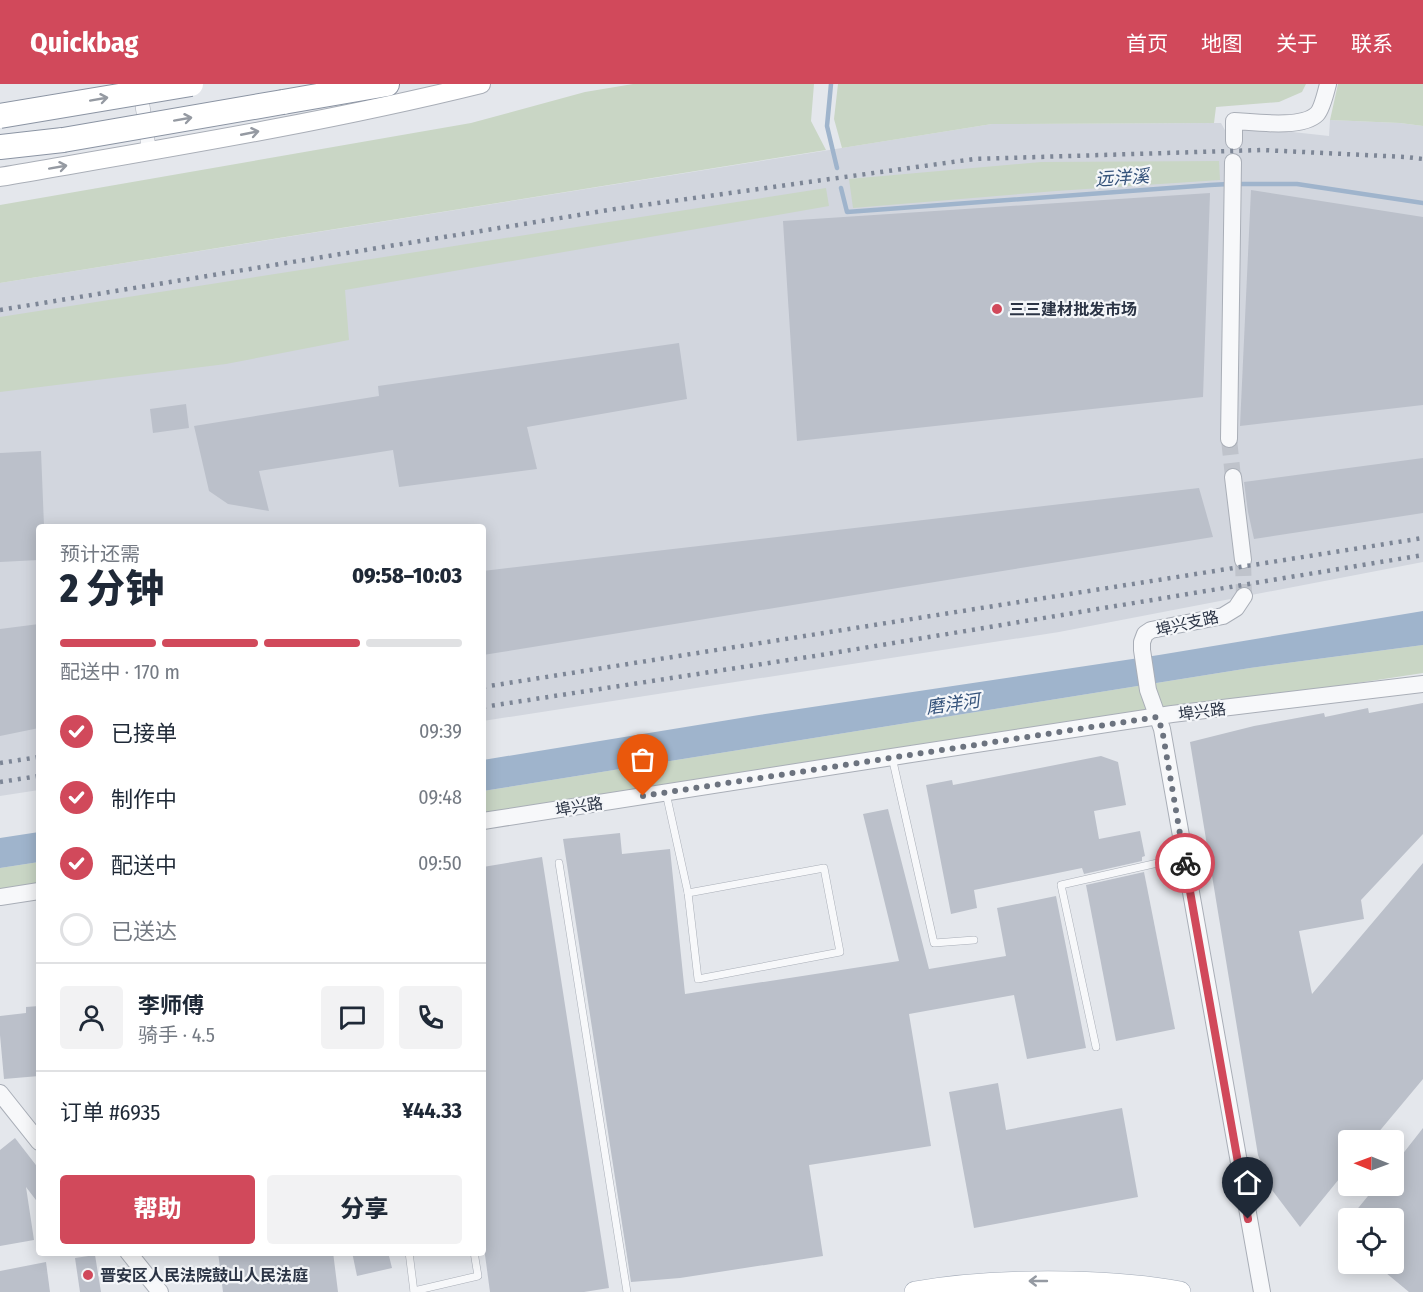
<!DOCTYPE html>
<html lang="zh">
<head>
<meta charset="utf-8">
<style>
	body { margin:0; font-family:"Fira Sans Condensed","Noto Sans SC",sans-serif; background:#f2f2f3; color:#1f2937; height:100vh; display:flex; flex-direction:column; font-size:22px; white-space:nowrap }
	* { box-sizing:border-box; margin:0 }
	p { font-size:20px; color:#747a83 }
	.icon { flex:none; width:33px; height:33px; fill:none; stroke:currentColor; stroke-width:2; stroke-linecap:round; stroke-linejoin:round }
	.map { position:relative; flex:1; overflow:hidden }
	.side { position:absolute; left:36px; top:440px; width:450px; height:732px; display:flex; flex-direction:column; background:#fff; border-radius:6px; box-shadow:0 3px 15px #0003 }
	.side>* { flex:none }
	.needle { width:39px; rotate:271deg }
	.fabs { position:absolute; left:1338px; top:1046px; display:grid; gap:12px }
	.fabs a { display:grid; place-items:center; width:66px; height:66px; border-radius:6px; background:#fff; box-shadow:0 3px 15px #0003; font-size:30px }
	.pin { position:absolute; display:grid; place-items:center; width:51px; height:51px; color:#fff; margin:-62px -26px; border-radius:50% 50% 50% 0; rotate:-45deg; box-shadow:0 0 6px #0007 }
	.pin .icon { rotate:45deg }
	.courier { position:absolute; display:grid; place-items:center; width:60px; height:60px; margin:-30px; border:4px solid #d1495b; border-radius:50%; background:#fff; color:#222; box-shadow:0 2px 8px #0007 }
	.summary em { font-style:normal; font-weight:800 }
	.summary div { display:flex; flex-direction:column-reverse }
	.summary { display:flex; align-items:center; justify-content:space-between; height:102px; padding:0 24px }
	h1 { font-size:39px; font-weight:800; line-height:45px }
	.bar { display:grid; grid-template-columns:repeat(4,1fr); gap:9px 6px; align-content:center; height:72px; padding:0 24px }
	.bar i { height:8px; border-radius:4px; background:#e0e1e3 }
	.bar .active { background:#d1495b }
	.bar p { grid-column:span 4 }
	.line { display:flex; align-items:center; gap:15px; padding:0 24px; border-top:2px solid #e0e1e3 }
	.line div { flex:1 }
	.round { display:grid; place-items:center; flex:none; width:63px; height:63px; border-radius:6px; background:#f2f2f3 }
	ol { padding:0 24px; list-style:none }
	li { display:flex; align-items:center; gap:18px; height:66px }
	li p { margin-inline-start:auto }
	li .icon { padding:6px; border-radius:50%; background:#d1495b; color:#fff; stroke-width:4 }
	li:last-child { color:#747a83 }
	li i { width:33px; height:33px; border:3px solid #e0e1e3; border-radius:50% }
	.action { display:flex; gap:12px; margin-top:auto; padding:12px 24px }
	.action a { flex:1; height:69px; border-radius:6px; background:#d1495b; color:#fff; font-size:24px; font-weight:800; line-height:69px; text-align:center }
	.action a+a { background:#f2f2f3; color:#1f2937 }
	header { display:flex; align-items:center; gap:36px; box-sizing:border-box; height:84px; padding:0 30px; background:#d1495b; color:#fff }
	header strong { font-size:28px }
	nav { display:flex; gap:33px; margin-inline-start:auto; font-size:21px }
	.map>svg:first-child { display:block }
	.built { fill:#d2d6de }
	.green { fill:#c9d6c5 }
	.water { fill:#9fb4cc }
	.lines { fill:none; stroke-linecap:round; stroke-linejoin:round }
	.stream { stroke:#9fb4cc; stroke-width:4.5 }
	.building { fill:#bbc0ca }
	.tertiary-tunnel { stroke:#bfc3cb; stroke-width:16; stroke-dasharray:16 8; stroke-linecap:butt }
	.service-casing { stroke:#a9aeb7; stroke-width:8 }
	.minor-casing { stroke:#a9aeb7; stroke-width:15 }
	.tertiary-casing { stroke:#a9aeb7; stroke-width:18 }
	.secondary-casing { stroke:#a9aeb7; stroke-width:20 }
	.primary-casing { stroke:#a3abb8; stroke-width:22 }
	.motorway-casing { stroke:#8b94a3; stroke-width:26 }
	.service { stroke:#f7f8fa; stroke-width:7 }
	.minor { stroke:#f7f8fa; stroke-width:14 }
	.tertiary { stroke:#f7f8fa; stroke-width:16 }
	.secondary { stroke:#fff; stroke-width:18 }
	.primary { stroke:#fff; stroke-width:21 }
	.motorway { stroke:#fff; stroke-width:24 }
	.rail { stroke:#7d8696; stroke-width:4.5; stroke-dasharray:3 6; stroke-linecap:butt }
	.motorway-bridge-casing { stroke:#8b94a3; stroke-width:26; stroke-linecap:butt }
	.motorway-bridge { stroke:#fff; stroke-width:24 }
	.oneway { stroke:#959aa2 }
	.done { stroke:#6c737f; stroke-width:6; stroke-dasharray:0 10.8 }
	.route { stroke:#d1495b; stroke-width:8 }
	.poi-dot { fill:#d1495b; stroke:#f4f6f9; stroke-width:2 }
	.labels { text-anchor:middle; stroke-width:4.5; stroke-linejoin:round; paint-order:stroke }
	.poi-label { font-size:16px; font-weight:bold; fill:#2b3445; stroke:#f4f6f9; text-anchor:start }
	.street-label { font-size:16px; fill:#2b3445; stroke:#f4f6f9 }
	.water-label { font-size:18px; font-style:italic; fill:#34527a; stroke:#f4f6f9 }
</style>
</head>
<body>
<header>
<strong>Quickbag</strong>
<nav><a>首页</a><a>地图</a><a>关于</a><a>联系</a></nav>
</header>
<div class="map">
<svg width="1423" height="1208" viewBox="0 0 1423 1208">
	<rect width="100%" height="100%" fill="#e4e7ec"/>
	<polygon class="built" points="1330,36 1400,39 1423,42 1423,478 1059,548 483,637 483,442 39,442 39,706 0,712 0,199 992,40 1214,39 1221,39 1226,48 1227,56 1248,43 1329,52"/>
	<g class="green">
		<polygon points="633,0 814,0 811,37 826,66 0,199 0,121 471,39 585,8"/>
		<polygon points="838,0 1306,0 1302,8 1279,18 1216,23 1214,39 992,40 842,64 834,35"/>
		<polygon points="1338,0 1423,0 1423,42 1400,39 1330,36"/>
		<polygon points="1219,77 1220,96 1056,107 853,124 849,95 1041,78"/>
		<polygon points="826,104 829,122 345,206 349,256 226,280 0,308 0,233"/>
		<polygon points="1423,561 1423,589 836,678 483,733 483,707 1250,584"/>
		<polygon points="39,778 39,803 0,809 0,784"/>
	</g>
	<g class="water">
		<polygon points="1423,527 1423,561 1250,584 483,707 483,676 759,631 1159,571"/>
		<polygon points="39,748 39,778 0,784 0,754"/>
	</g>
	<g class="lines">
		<g class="stream">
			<polyline points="831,0 827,42 837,84"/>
			<polyline points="1237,100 1297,100 1423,119"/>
			<polyline points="841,104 847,128 1210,101 1229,100"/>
		</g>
	</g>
	<g class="building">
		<polygon points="1251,106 1423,133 1423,321 1240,342"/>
		<polygon points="1210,109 1203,313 797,357 783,137"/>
		<polygon points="679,259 687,315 527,343 537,385 399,403 393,366 259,387 269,427 228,420 209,407 194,342 379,312 378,302"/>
		<polygon points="186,320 189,344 153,349 150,325"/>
		<polygon points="41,367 44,442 39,442 39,476 0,478 0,369"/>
		<polygon points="1423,374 1423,429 1254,455 1248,428 1244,398"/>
		<polygon points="1199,404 1213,453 483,571 483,487"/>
		<polygon points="39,540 39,644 0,652 0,545"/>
		<polygon points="1423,619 1423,750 1361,816 1364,835 1299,847 1312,910 1423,779 1423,995 1372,1056 1348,1056 1348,1084 1300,1143 1272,1106 1258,1071 1190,658 1254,642 1324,629 1325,633 1368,624 1369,629"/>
		<polygon points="1101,672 1118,678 1126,721 1094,727 1099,755 1140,747 1145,772 1142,773 1142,777 1084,790 1082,784 974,806 977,824 951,830 926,701 952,696 953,701"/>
		<polygon points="888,725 929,885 1006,872 997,824 1056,812 1086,964 1027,975 1014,911 909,930 931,1062 809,1081 823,1172 680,1194 631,1198 563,755 620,749 622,770 670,765 685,910 899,877 863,730"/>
		<polygon points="542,773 609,1204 584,1208 490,1208 483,1156 483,783"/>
		<polygon points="1144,788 1175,945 1116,957 1086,801"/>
		<polygon points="39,922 39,992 4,995 0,951 0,932 26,929 26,923"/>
		<polygon points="998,999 1006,1046 1122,1024 1138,1113 974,1144 949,1008"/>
		<polygon points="1423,1044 1423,1208 1409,1208 1374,1179 1394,1179 1394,1134 1350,1134 1377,1101 1394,1101 1394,1081"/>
		<polygon points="15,1054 39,1085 39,1120 26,1103 34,1156 0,1162 0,1066"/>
		<polygon points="218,1168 333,1168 338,1208 223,1208"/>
		<polygon points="352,1168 388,1168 392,1184 357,1192"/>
		<polygon points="95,1171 101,1208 80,1208 75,1174"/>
		<polygon points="46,1178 50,1208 0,1208 0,1187"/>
	</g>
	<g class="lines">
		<g class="tertiary-tunnel">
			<polyline points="1229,355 1233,393"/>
			<polyline points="1243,476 1244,512"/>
		</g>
		<defs>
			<g id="service">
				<polyline points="892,673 934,859 974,856"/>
				<polyline points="666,709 688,809"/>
				<polyline points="559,779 627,1208"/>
				<polygon points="824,784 840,868 698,895 688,809"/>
				<polyline points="1096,963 1061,801 1184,773"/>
				<polyline points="409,1168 414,1208"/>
				<polyline points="414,1207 478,1192 474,1168"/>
			</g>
			<polyline id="minor" points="140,4 149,67"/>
			<g id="tertiary">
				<path d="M 1234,57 L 1234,37 C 1254,38 1302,45 1317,30 C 1322,25 1326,8 1328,0"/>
				<polyline points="1229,355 1233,78"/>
				<polyline points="1233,393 1243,476"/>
				<polyline points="1244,512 1236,524 1223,532 1151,546 1145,550 1142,558 1142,566 1148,606 1162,645 1262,1208"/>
				<polyline points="483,737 892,673 1172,630 1423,600"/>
				<polyline points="0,813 39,807"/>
				<polyline points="0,1009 39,1058"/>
				<polyline points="128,1168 160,1208"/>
			</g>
			<path id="secondary" d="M 0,93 C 161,65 323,39 481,0"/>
			<path id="primary" d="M 915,1208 C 966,1199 1017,1197 1070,1198 C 1107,1199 1143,1201 1180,1208"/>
			<g id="motorway">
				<polyline points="283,18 387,0"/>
				<polyline points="0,63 63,56"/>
			</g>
		</defs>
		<use href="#service" class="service-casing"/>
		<use href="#minor" class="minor-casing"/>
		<use href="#tertiary" class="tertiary-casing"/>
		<use href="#secondary" class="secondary-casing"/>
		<use href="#primary" class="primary-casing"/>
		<use href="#motorway" class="motorway-casing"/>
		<use href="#service" class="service"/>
		<use href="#minor" class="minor"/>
		<use href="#tertiary" class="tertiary"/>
		<use href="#secondary" class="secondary"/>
		<use href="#primary" class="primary"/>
		<use href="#motorway" class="motorway"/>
		<g class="rail">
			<polyline points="0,226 615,125 974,75 1262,66 1406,73 1423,75"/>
			<polyline points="483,603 1423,454"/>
			<polyline points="483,623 821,571 1423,471"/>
			<polyline points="0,679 39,673"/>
			<polyline points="0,698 39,692"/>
		</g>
		<defs>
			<g id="motorway-bridge">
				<polyline points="0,32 191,0"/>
				<polyline points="63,56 283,18"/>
			</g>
		</defs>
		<use href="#motorway-bridge" class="motorway-bridge-casing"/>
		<use href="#motorway-bridge" class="motorway-bridge"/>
	</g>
	<defs><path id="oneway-shaft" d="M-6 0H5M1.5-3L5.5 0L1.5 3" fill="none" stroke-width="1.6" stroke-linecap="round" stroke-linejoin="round" transform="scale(1.5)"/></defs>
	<g class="oneway">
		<use href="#oneway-shaft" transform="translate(99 15) rotate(-10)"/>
		<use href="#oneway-shaft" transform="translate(183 35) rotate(-10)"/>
		<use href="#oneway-shaft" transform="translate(250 49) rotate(-11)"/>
		<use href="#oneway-shaft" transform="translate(58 83) rotate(-10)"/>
		<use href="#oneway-shaft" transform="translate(1038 1197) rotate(-180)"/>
	</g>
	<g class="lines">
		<polyline class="done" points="643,712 1157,633 1162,645 1185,779"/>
		<polyline class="route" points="1185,779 1248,1135"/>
	</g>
	<g class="poi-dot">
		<circle cx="997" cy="225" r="6"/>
		<circle cx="88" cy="1191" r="6"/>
	</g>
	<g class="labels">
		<g class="poi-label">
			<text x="1009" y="231">三三建材批发市场</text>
			<text x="100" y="1197">晋安区人民法院鼓山人民法庭</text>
		</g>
		<g class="street-label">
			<text transform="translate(1187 539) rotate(-13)" y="6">埠兴支路</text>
			<text transform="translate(1202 627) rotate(-7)" y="6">埠兴路</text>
			<text transform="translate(579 722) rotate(-9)" y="6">埠兴路</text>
		</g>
		<g class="water-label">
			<text transform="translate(1122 94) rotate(-4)" y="6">远洋溪</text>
			<text transform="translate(953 620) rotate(-8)" y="6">磨洋河</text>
		</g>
	</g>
</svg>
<div class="fabs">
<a><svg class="needle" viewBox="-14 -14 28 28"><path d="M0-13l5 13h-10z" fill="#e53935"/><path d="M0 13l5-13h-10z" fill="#747a83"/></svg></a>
<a><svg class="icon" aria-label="locate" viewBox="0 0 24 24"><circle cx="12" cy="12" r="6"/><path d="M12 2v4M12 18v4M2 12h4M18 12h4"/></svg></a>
</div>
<div class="pin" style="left:643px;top:712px;background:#ea580c"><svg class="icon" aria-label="bag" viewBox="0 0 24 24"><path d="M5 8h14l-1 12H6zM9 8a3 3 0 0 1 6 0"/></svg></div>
<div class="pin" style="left:1248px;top:1135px;background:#1f2937"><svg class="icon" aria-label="home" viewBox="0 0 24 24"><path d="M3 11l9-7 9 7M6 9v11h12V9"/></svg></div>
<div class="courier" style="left:1185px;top:779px"><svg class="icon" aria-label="bike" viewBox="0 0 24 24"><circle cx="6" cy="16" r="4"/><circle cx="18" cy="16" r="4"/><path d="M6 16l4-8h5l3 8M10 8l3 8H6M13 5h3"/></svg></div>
<section class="side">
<div class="summary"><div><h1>2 分钟</h1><p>预计还需</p></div><em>09:58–10:03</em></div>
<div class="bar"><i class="active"></i><i class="active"></i><i class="active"></i><i></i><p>配送中 · 170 m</p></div>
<ol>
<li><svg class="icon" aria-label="check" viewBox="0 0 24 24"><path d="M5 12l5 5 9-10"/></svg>已接单<p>09:39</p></li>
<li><svg class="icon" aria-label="check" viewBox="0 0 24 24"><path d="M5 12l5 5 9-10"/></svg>制作中<p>09:48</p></li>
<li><svg class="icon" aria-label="check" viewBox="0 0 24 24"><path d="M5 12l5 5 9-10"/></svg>配送中<p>09:50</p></li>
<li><i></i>已送达</li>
</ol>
<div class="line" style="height:108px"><a class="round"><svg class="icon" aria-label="person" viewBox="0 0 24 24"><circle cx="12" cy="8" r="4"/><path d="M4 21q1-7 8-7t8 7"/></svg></a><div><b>李师傅</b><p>骑手 · 4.5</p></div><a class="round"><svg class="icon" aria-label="chat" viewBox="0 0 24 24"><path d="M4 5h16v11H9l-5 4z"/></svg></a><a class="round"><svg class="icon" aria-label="phone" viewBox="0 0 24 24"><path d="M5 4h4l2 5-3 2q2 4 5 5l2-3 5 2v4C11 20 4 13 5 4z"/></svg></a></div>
<div class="line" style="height:78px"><div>订单 #6935</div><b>¥44.33</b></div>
<div class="action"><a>帮助</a><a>分享</a></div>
</section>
</div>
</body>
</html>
